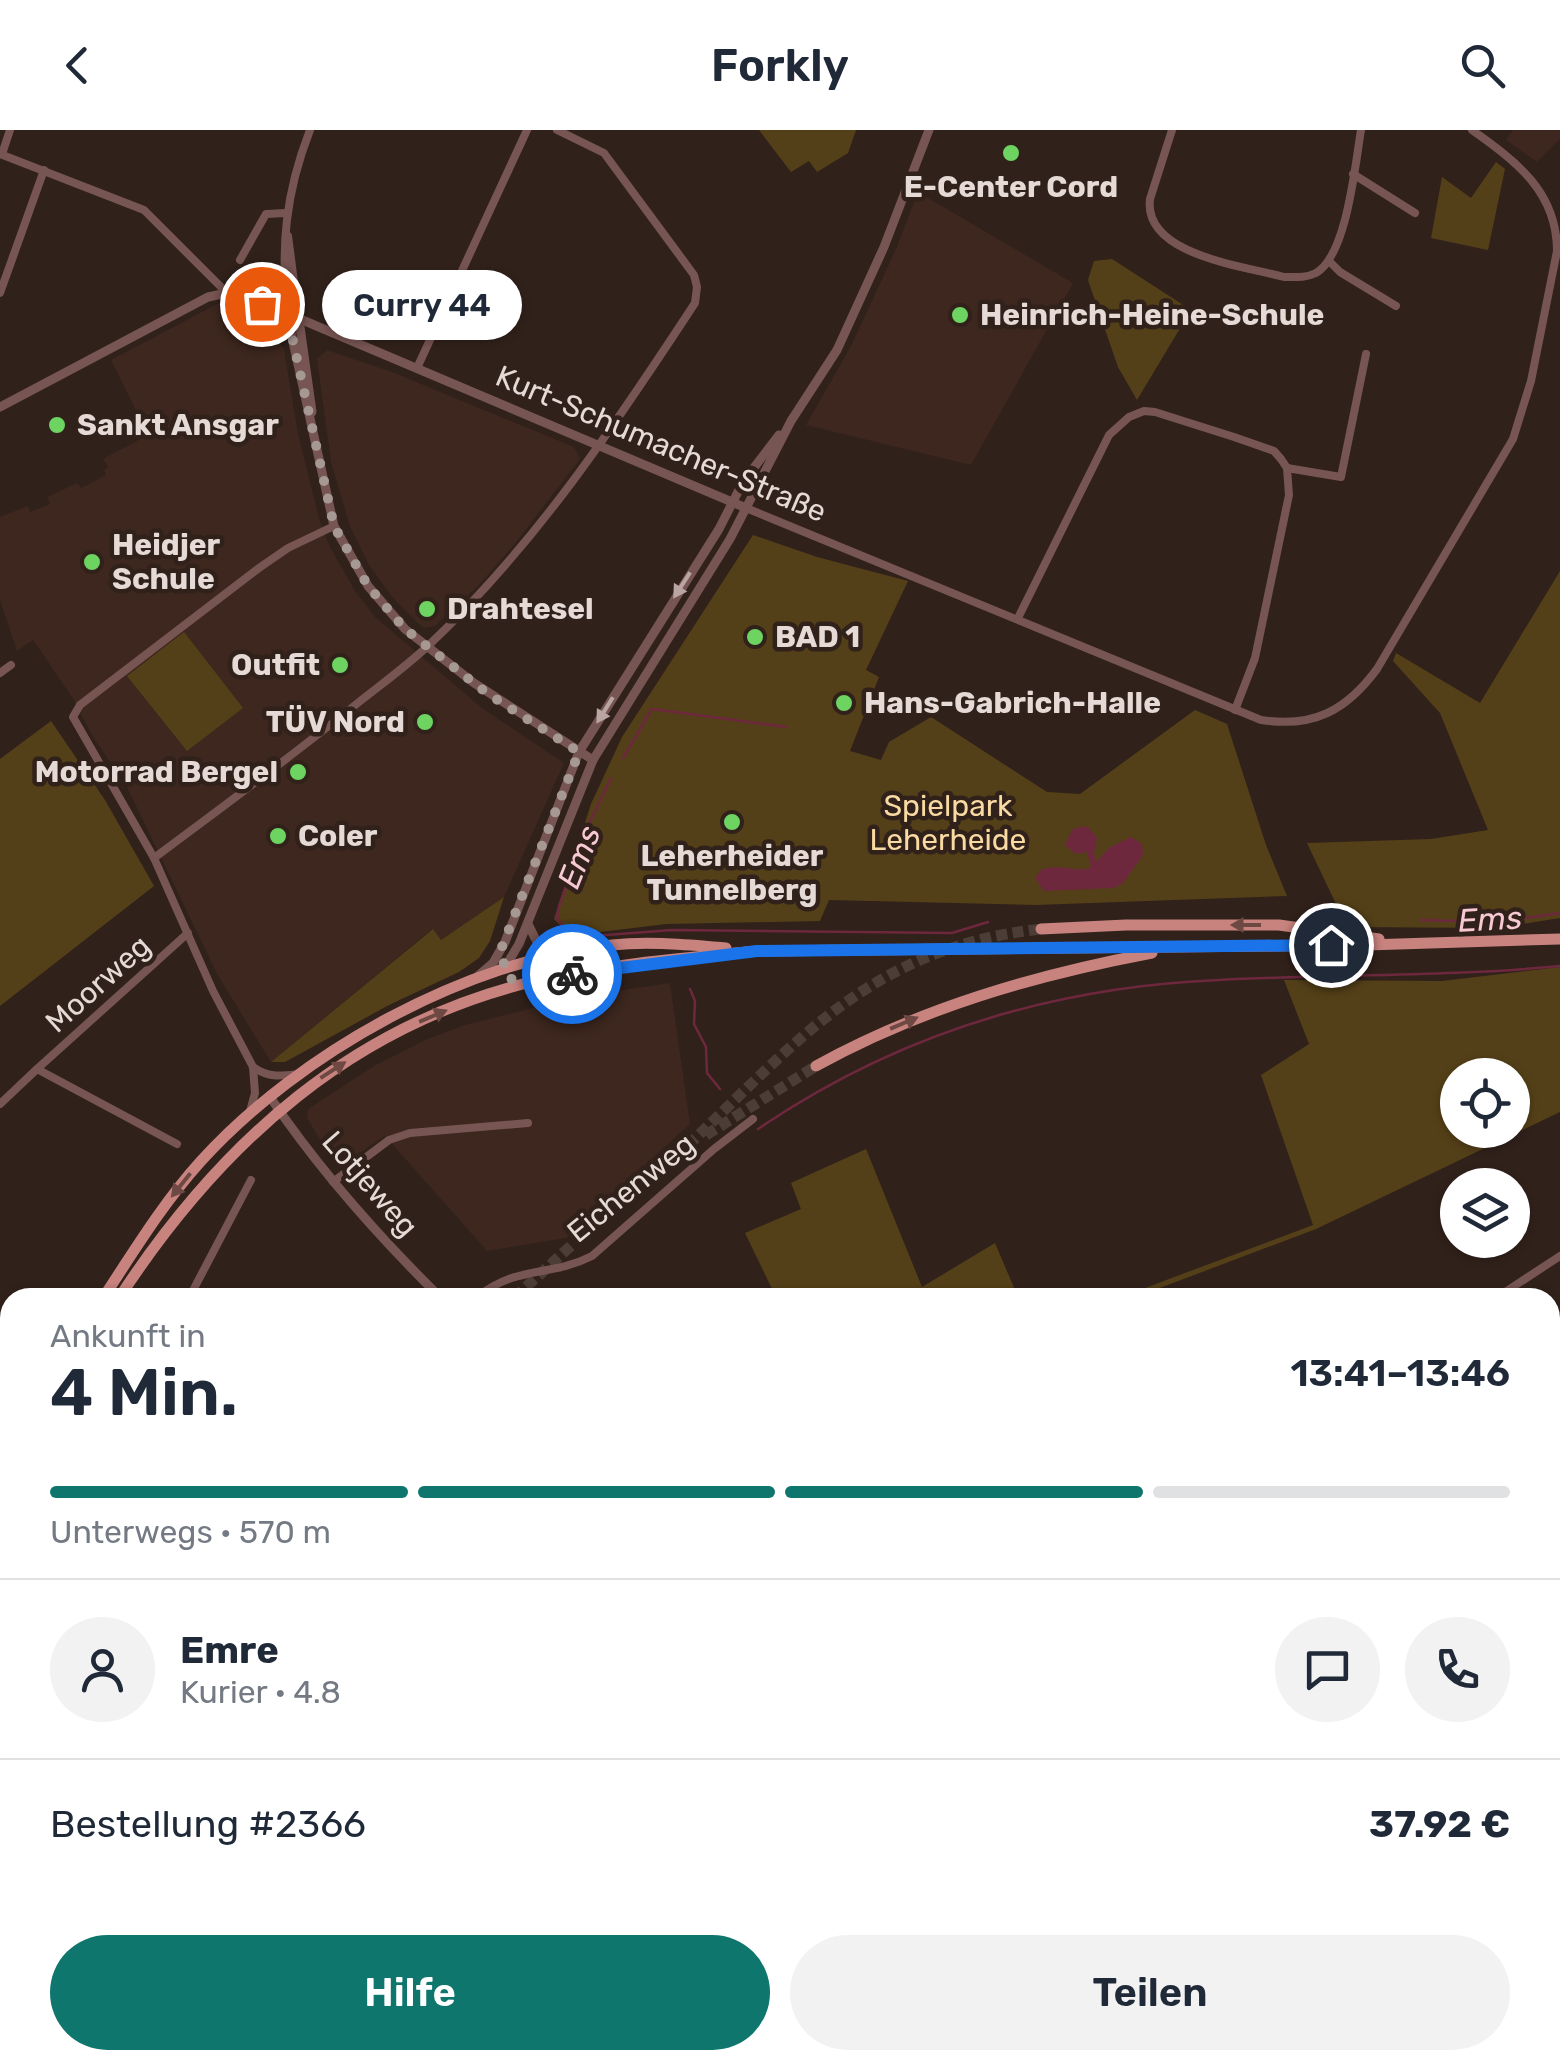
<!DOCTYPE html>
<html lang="de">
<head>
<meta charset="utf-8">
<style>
	body { margin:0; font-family:Rubik,sans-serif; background:#f2f2f3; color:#1f2937; height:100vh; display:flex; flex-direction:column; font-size:38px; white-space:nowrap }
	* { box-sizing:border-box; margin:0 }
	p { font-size:32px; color:#747a83 }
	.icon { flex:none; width:55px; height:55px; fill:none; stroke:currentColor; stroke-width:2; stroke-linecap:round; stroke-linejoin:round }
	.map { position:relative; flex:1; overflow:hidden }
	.drawer { position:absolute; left:0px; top:1158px; width:1560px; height:782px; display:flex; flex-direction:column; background:#fff; border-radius:30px 30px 0 0; box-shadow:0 2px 8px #0004 }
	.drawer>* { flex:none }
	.buttons { position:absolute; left:1440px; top:928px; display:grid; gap:20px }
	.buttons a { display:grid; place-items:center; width:90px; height:90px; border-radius:50%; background:#fff; box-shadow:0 2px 8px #0004; font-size:50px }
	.pin { position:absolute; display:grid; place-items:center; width:85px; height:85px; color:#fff; margin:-42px; border:5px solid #fff; border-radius:50%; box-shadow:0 2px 10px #0007 }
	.courier { position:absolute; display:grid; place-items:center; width:100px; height:100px; margin:-50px; border:8px solid #1a73e8; border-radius:50%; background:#fff; color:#222; box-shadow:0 2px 12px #0007 }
	.bubble { position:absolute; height:70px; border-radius:35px; background:#fff; box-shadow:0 2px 8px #0004; font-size:32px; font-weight:600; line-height:70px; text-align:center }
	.summary em { font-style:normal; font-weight:600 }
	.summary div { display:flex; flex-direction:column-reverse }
	.summary { display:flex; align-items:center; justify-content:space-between; height:170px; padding:0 50px }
	h1 { font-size:65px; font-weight:600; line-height:75px }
	.bar { display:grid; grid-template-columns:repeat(4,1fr); gap:15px 10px; align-content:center; height:120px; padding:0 50px }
	.bar i { height:12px; border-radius:8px; background:#e0e1e3 }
	.bar .on { background:#0f766e }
	.bar p { grid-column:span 4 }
	.line { display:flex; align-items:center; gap:25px; padding:0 50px; border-top:2px solid #e0e1e3 }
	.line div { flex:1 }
	.round { display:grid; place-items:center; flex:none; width:105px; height:105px; border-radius:52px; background:#f2f2f3 }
	.cta { display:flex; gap:20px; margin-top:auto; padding:20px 50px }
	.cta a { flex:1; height:115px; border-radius:60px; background:#0f766e; color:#fff; font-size:40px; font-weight:600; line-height:115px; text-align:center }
	.cta a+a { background:#f2f2f3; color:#1f2937 }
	header { display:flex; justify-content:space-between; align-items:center; height:130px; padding:0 50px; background:#fff; font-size:45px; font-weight:600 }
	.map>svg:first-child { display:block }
	.built { fill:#3d271e }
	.green { fill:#544018; fill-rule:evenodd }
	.water { fill:#6e283e }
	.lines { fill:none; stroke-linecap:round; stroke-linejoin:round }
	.stream { stroke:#6e283e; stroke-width:2.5 }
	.primary-tunnel { stroke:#4c3d37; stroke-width:11; stroke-dasharray:11 5.5; stroke-linecap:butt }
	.minor { stroke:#775553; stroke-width:8 }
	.tertiary { stroke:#775553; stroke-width:9 }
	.primary { stroke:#c9837f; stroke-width:11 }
	.rail { stroke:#c7bbb6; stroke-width:2.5; stroke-dasharray:15 8; stroke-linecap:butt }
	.oneway { fill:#b9a5a1 }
	.oneway2 { fill:#6e4843 }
	.done { stroke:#a69994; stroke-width:10; stroke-dasharray:0 18 }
	.route { stroke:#1a73e8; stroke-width:12 }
	.poi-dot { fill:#6dd361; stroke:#31211b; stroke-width:4 }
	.labels { text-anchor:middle; stroke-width:9; stroke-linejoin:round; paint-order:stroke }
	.poi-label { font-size:30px; font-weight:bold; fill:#e5dad5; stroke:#31211b; text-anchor:start }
	.street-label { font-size:30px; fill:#e5dad5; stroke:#31211b }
	.park-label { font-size:30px; fill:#f9daa2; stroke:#31211b }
	.water-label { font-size:32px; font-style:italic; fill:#f7c9d3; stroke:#31211b }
</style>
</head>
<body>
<header><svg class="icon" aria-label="back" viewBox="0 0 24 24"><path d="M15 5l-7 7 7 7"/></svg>Forkly<svg class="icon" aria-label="search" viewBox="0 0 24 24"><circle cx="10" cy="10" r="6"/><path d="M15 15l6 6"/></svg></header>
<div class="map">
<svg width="1560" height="1939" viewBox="0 0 1560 1939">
	<rect width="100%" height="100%" fill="#31211b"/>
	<g class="built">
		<polygon points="1513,0 1560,0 1560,9 1537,32 1506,10"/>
		<polygon points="918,62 1073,153 971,335 806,295 851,216 896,119"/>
		<polygon points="219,173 264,188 284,219 298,303 319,388 330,417 355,461 375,487 482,578 564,633 504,767 441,810 432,799 271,932 217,844 127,657 93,607 72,567 33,510 17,521 0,470 0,387 28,376 30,382 50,374 47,367 77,353 81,358 106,345 104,340 108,337 103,329 148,305 111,230"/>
		<polygon points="327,220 392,242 574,317 580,329 513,416 478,456 435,496 423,498 393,468 369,435 350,397 331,332 317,229"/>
		<polygon points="670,853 690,994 566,1108 487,1121 385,1006 337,1038 307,988 308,979 374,936 427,909 465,895 576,867"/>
		<polygon points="507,1930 706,1930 713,1939 515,1939"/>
	</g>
	<g class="green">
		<polygon points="759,0 856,0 848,23 817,42 809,31 791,42"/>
		<polygon points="1496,32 1505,39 1488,120 1431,108 1442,47 1471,68"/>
		<polygon points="1112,129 1191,180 1137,270 1118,237 1088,150 1094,131"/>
		<polygon points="753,405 817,427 908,451 866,540 879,547 850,621 881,630 889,612 931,587 1047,662 1080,664 1195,580 1227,594 1266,715 1287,766 1035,775 829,770 820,791 666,794 584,804 565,800 554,789 591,674 622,607"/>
		<polygon points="1560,441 1560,788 1496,798 1347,797 1307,713 1431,709 1488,700 1440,583 1393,531 1396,523 1480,573"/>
		<polygon points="184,502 243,578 187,621 127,546"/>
		<polygon points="51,591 105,670 154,756 0,876 0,629"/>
		<polygon points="504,767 490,811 479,828 459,842 389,875 285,932 271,932 433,799 441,810"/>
		<path d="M 1560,837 L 1560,982 L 1316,1099 L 1136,1167 L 1121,1167 L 1313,1095 L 1261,945 L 1309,914 L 1284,850 L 1442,851 ZM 1458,945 L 1512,945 L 1512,1000 L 1458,1000 Z"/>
		<polygon points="866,1019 922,1157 995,1113 1018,1167 776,1167 745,1103 801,1079 791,1053"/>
	</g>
	<path class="water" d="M 1080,697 L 1088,697 L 1097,708 L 1094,722 L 1096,732 L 1110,717 L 1131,707 L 1142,714 L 1143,725 L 1123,753 L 1114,758 L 1044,761 L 1035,748 L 1041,740 C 1062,732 1078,744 1091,737 L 1087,722 L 1076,724 L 1065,715 L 1072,700 Z"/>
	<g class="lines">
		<g class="stream">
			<polyline points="623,628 652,579 786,597"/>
			<polyline points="611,648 587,698 559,776 557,788 567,802 580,807 672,800 952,803 988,792"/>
			<polyline points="1420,790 1498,792 1560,783"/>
			<polyline points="690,859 695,871 694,894 706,917 707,943 720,959"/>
			<path d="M 758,999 C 896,905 1051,857 1219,850 C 1333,844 1447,847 1560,836"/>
			<polyline points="1550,1372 1553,1371"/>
		</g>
		<g class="primary-tunnel">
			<polyline points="706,1005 816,936"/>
			<path d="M 514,1168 C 545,1140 574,1112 605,1086 C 630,1064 657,1045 681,1022 C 797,912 870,818 1041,799"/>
			<polyline points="0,1718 10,1706"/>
		</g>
		<g class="minor">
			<path d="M 1172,0 L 1150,69 C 1143,125 1244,136 1284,147 C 1295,147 1306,148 1316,143 C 1347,125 1355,35 1361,0"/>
			<polyline points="0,24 144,80 227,163"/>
			<polyline points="2,24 10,0"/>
			<polyline points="1353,44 1415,83"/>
			<polyline points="288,106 299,190"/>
			<polyline points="240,130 266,84 286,83"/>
			<polyline points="1329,131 1340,142 1396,176"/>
			<polyline points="0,163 44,40"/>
			<path d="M 287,185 C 281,116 285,64 310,0"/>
			<polyline points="417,238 527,0"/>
			<polyline points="1287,338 1341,347 1366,224"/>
			<path d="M 746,378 L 1261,590 C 1313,598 1346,581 1377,539 L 1513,309 L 1531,251 L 1557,121 C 1557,62 1517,32 1472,0"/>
			<polyline points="1018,488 1109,305 1129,287 1144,281 1155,282 1234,307 1274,321 1281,329 1287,338 1289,365 1255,528 1235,580"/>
			<polyline points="0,543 11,535"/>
			<path d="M 154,728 C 223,677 292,626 359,572 C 383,553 408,535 430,514 C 536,414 615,295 695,173 L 697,157 L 694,145 L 604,23 L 557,0"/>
			<path d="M 253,937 C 269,948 280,946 299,944"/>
			<polyline points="37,939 188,803"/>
			<polyline points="0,974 37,939 177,1014"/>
			<polyline points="249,985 255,963 253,937 213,861 154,728 73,587 80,575 259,438 288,418 334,396"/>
			<polyline points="333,1052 389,1010 410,1003 528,993"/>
			<polyline points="189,1168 251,1050"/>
			<path d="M 476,1168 C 518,1134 549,1148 592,1126 L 714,1019 L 753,989"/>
			<polyline points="1496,1168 1560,1126"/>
			<polyline points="1550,1240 1560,1243"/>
			<polyline points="1550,1591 1560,1584"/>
			<polyline points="1550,1661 1560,1674"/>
			<polyline points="1550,1684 1560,1677"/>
			<polyline points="0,1737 10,1725"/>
			<polyline points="0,1896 10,1903"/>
			<polyline points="47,1930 59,1939"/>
			<polyline points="818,1930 825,1939"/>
			<polyline points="1270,1930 1276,1939"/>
			<polyline points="82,1939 91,1930"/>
			<polyline points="1131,1939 1136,1930"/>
			<polyline points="1463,1939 1465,1930"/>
		</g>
		<g class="tertiary">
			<polyline points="287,185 334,396 368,456 405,499 474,553 593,630"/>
			<polyline points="299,190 312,282"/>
			<polyline points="0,277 208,167 227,163 267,175 746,378"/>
			<polyline points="528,794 537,812 557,822"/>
			<polyline points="504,839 519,814 593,630 730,409 791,291 837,220 884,117 929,0"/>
			<polyline points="478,846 493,833 505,812 579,622 719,399 743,352 779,305"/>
			<path d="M 270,967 C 320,1041 377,1105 441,1168"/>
			<polyline points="1045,1930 1058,1939"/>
		</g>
		<g class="primary">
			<polyline points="1041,799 1126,795 1279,795 1379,809"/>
			<path d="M 816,936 C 921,878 1035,845 1152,823"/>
			<path d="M 103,1168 C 134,1121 163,1073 201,1031 C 299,923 466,830 612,815 C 650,811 688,815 726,818"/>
			<path d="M 119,1168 C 221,1012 353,893 539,850 C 610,834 684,828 757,821 L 1367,815 L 1560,809"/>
			<polyline points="0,1329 10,1313"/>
			<polyline points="0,1351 10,1335"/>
			<polyline points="0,1476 10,1488"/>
			<polyline points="0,1493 10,1500"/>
			<polyline points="348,1930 354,1939"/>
		</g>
		<g class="rail">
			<polyline points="0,1432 10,1437"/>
			<polyline points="523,1930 531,1939"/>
		</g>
	</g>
	<defs><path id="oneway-solid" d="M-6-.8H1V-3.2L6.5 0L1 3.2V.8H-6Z" transform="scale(2.5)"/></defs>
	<g class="oneway">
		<use href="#oneway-solid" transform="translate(682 455) rotate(123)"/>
		<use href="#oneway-solid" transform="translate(605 580) rotate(122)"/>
	</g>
	<g class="oneway2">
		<use href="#oneway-solid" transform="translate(1246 795) rotate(-180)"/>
		<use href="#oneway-solid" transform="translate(433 886) rotate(-23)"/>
		<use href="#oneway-solid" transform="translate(904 893) rotate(-23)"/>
		<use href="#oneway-solid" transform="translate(333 940) rotate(-33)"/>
		<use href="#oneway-solid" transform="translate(181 1055) rotate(129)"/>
	</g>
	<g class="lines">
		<polyline class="done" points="262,174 287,184 334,396 368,456 405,499 488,564 579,622 500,822 508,846 519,855 572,844"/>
		<polyline class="route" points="572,844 757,821 1331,815"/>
	</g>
	<g class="poi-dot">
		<circle cx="1011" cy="23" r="10"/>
		<circle cx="960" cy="185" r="10"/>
		<circle cx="57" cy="295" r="10"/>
		<circle cx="92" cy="432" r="10"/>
		<circle cx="427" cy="479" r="10"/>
		<circle cx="755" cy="507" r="10"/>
		<circle cx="340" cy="535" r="10"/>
		<circle cx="844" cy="573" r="10"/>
		<circle cx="425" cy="592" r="10"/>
		<circle cx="298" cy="642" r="10"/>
		<circle cx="732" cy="692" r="10"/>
		<circle cx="278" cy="706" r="10"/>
	</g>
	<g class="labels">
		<g class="poi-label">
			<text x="1011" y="67" text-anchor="middle">E-Center Cord</text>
			<text x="980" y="195">Heinrich-Heine-Schule</text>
			<text x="77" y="305">Sankt Ansgar</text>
			<text x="112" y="425">Heidjer<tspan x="112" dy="34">Schule</tspan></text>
			<text x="447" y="489">Drahtesel</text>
			<text x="775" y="517">BAD 1</text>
			<text x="320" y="545" text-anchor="end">Outfit</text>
			<text x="864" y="583">Hans-Gabrich-Halle</text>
			<text x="405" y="602" text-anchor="end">TÜV Nord</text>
			<text x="278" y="652" text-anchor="end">Motorrad Bergel</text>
			<text x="298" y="716">Coler</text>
			<text x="732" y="736" text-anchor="middle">Leherheider<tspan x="732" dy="34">Tunnelberg</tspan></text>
		</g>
		<g class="street-label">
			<text transform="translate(661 314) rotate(23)" y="10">Kurt-Schumacher-Straße</text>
			<text transform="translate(98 854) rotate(-42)" y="10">Moorweg</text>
			<text transform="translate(370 1054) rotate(49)" y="10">Lotjeweg</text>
			<text transform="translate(631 1058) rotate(-39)" y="10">Eichenweg</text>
		</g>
		<g class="park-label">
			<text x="948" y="686">Spielpark<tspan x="948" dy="34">Leherheide</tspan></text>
		</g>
		<g class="water-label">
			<text transform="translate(579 727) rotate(-68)" y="11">Ems</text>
			<text transform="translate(1490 789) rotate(-3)" y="11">Ems</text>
		</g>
	</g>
</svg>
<div class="buttons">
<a><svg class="icon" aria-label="locate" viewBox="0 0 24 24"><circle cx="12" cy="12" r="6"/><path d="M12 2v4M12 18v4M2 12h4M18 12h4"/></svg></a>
<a><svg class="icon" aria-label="layers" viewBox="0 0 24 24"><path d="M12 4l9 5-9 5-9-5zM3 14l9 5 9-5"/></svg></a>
</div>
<div class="pin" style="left:262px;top:174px;background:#ea580c"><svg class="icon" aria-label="bag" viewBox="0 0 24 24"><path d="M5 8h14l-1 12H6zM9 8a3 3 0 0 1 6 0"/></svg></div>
<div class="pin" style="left:1331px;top:815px;background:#1f2937"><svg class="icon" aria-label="home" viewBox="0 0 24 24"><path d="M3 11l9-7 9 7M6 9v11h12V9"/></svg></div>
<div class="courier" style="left:572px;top:844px"><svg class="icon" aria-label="bike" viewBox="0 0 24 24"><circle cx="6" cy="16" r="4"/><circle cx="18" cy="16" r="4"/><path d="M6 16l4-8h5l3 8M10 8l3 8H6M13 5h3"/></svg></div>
<div class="bubble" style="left:322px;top:140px;width:200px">Curry 44</div>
<section class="drawer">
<div class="summary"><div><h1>4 Min.</h1><p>Ankunft in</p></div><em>13:41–13:46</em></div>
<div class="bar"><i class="on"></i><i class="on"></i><i class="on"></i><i></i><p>Unterwegs · 570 m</p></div>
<div class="line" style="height:180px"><a class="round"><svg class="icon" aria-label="person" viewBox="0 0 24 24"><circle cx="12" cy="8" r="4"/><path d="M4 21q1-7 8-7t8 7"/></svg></a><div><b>Emre</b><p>Kurier · 4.8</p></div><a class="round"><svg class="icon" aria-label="chat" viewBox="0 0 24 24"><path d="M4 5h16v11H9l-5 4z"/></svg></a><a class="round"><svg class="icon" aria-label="phone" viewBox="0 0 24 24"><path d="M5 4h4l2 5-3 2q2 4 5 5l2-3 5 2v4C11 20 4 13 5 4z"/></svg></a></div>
<div class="line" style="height:130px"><div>Bestellung #2366</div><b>37.92 €</b></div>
<div class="cta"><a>Hilfe</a><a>Teilen</a></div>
</section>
</div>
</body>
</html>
